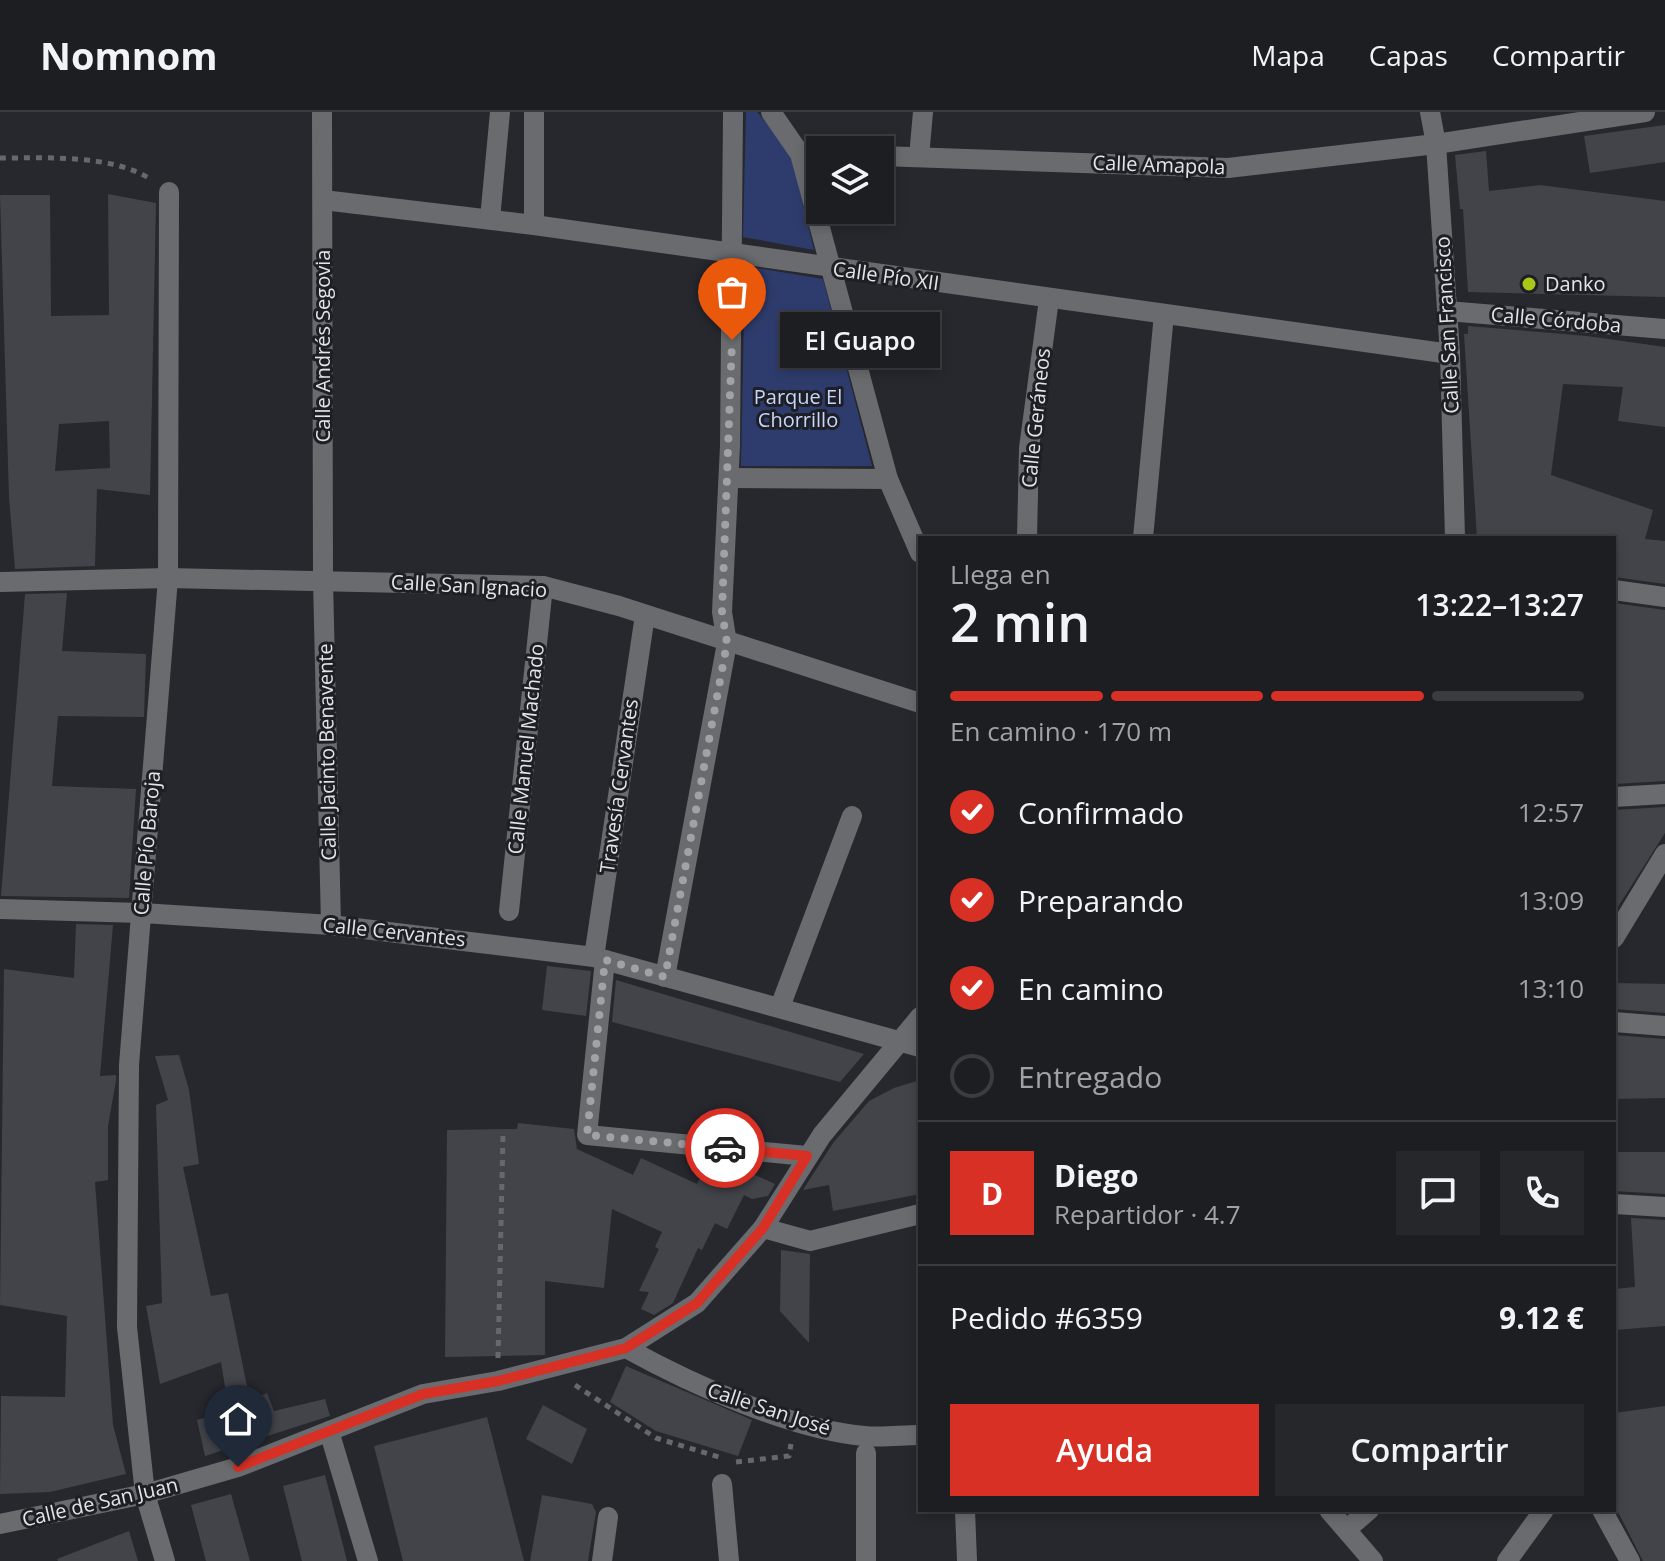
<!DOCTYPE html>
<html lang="es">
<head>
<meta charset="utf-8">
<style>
	body { margin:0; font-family:"Open Sans",sans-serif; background:#25272a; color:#f1f3f6; height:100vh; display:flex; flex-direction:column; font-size:30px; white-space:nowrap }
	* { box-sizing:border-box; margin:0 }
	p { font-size:26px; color:#a0a2a5 }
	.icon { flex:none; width:44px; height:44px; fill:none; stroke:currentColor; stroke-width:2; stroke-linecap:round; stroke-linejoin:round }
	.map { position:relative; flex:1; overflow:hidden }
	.sheet { position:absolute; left:918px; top:424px; width:698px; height:976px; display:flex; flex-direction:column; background:#1c1e22; border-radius:0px; box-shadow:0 4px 12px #0003,0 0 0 2px #3a3c40 }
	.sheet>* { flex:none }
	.buttons { position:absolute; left:806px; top:24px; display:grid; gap:16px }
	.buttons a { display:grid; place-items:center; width:88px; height:88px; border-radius:0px; background:#1c1e22; box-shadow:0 4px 12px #0003,0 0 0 2px #3a3c40; font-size:40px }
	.pin { position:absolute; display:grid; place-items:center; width:68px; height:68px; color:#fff; margin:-82px -34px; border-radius:50% 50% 50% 0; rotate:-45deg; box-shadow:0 0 8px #0007 }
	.pin .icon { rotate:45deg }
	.courier { position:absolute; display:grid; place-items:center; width:80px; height:80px; margin:-40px; border:6px solid #d93025; border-radius:50%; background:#fff; color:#222; box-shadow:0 2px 10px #0007 }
	.bubble { position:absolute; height:56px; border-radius:0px; background:#1c1e22; box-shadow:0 4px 12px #0003,0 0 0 2px #3a3c40; font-size:26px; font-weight:600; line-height:56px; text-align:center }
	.summary em { font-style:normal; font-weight:600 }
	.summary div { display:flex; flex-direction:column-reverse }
	.summary { display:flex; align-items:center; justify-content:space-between; height:136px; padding:0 32px }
	h1 { font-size:52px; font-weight:600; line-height:60px }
	.bar { display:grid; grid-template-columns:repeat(4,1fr); gap:12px 8px; align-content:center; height:96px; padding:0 32px }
	.bar i { height:10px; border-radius:6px; background:#3a3c40 }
	.bar .selected { background:#d93025 }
	.bar p { grid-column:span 4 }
	.line { display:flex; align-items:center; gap:20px; padding:0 32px; border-top:2px solid #3a3c40 }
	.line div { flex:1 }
	.round { display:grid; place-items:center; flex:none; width:84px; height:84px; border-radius:0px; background:#25272a }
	ol { padding:0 32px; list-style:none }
	li { display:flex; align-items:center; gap:24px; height:88px }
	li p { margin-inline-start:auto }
	li .icon { padding:8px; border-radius:50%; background:#d93025; color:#fff; stroke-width:4 }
	li:last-child { color:#a0a2a5 }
	li i { width:44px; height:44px; border:4px solid #3a3c40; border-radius:50% }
	.button { display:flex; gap:16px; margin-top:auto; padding:16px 32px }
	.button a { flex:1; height:92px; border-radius:0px; background:#d93025; color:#fff; font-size:32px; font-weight:600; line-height:92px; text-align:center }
	.button a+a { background:#25272a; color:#f1f3f6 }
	header { display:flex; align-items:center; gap:48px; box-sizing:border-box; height:112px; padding:0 40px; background:#1c1e22; border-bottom:2px solid #3a3c40 }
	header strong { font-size:38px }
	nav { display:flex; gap:44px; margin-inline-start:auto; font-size:28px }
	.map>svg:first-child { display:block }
	.green { fill:#2e3c6d }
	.building { fill:#42444a; fill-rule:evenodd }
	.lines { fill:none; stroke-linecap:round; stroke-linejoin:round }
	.path { stroke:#66686d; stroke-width:5; stroke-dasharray:6 6; stroke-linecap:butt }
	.minor { stroke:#6a6b6e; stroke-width:20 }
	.done { stroke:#a0a2a7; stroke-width:8; stroke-dasharray:0 14.4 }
	.route { stroke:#d93025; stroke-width:10 }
	.poi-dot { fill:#aac718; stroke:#1d1f24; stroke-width:3 }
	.labels { text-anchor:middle; stroke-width:6; stroke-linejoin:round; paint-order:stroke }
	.street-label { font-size:20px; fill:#e2e4e8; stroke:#1d1f24 }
	.poi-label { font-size:20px; fill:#e2e4e8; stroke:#1d1f24; text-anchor:start }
	.park-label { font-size:20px; fill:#c6d5fe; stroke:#1d1f24 }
</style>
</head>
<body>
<header>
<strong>Nomnom</strong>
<nav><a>Mapa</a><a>Capas</a><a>Compartir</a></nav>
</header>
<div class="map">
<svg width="1665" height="1449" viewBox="0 0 1665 1449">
	<rect width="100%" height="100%" fill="#26282e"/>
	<g class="green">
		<polygon points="746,0 757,0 776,22 793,50 814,138 743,125"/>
		<polygon points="745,154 823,167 872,354 741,354"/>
	</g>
	<g class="building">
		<polygon points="1665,13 1665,50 1590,61 1584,24"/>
		<polygon points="1486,39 1489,79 1540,73 1665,89 1665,185 1468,180 1463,97 1460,97 1455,43"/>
		<path d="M 108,82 L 156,91 L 150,383 L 97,377 L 95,454 L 15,457 L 9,385 L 0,83 L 50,83 L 51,204 L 109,203 ZM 109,309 L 110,356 L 55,359 L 59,312 Z"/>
		<polygon points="1468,214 1587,224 1665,235 1665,315 1618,309 1623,275 1563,272 1551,363 1653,398 1645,427 1665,429 1665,472 1614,465 1614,426 1477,426 1464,222 1468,222"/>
		<polygon points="67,481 62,539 146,542 144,605 58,604 52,674 136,677 129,786 1,784 25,482"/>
		<polygon points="1614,491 1665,498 1665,669 1614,672"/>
		<polygon points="1665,695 1665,721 1614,801 1614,698"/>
		<polygon points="76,812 113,813 100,964 116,963 116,969 108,1014 108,1068 95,1070 113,1313 126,1362 50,1380 0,1382 1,1284 65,1285 67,1204 0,1193 4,857 74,866"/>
		<polygon points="547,854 591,859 586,904 542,898"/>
		<polygon points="616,868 864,942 840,970 612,910"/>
		<polygon points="1614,871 1665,872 1665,901 1614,897"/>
		<polygon points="1614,923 1665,927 1665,986 1614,987"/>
		<polygon points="179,943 189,978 199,1052 183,1055 211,1184 228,1181 250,1289 267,1281 274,1299 325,1287 330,1304 205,1344 197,1308 229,1299 221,1250 160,1272 146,1194 162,1191 156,993 168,988 155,944"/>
		<polygon points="920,968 920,1082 833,1099 829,1073 803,1078 833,1031 869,989 894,976"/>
		<polygon points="518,1011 574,1017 577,1037 633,1063 641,1046 697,1072 707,1051 726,1060 729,1051 775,1072 768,1084 752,1087 744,1083 727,1117 715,1111 702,1138 698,1136 673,1191 654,1203 641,1197 649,1180 639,1179 659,1137 655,1135 662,1120 612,1097 604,1176 545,1169 545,1243 445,1245 447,1018 517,1017"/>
		<polygon points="1614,1040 1665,1040 1665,1082 1614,1079"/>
		<polygon points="1631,1106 1665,1108 1665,1214 1614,1218 1614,1177 1635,1175"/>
		<polygon points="781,1138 810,1142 809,1231 780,1199"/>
		<polygon points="626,1254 752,1308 738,1344 656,1319 610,1290"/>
		<polygon points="543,1293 587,1317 572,1352 526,1327"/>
		<polygon points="1665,1294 1665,1449 1643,1449 1614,1392 1614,1301"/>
		<polygon points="487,1305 524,1449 403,1449 374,1334"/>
		<polygon points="325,1363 347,1449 302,1449 283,1374"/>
		<polygon points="231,1382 250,1449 206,1449 191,1393"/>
		<polygon points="542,1383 592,1392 596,1400 588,1449 530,1449"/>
		<polygon points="129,1419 138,1449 58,1449 57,1447"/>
	</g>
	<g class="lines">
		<g class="path">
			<path d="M 0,46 C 47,46 112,42 152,68"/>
			<polyline points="498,1246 503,1023"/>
			<polyline points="575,1273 656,1326 722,1346"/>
			<polyline points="736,1350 789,1344 791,1332"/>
		</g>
		<g class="minor">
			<polyline points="322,0 323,468 331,813"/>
			<polyline points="771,0 800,42 888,367 920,441"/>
			<polyline points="1430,0 1436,32 1450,242 1455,426"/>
			<polyline points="880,44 1228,56 1436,32 1645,0"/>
			<polyline points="919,45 923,0"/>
			<polyline points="323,88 534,113 1450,242"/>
			<polyline points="490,107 500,0"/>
			<polyline points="534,113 534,0"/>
			<polyline points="1447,199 1665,217"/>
			<polyline points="729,366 888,367"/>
			<polyline points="1027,426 1029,336 1049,187"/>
			<polyline points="1143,426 1164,202"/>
			<polyline points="0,470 168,466 543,474 619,494 920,591"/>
			<polyline points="1614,478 1665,485"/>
			<polyline points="1614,685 1665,682"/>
			<polyline points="0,797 142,801 331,813 594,845 920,935"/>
			<polyline points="509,799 543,474"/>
			<polyline points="1614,826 1665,742"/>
			<polyline points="594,845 645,503"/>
			<polyline points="605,848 587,1023 807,1044"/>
			<polyline points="665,865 727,531 722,500 730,334 733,0"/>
			<polyline points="780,895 852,704"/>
			<polyline points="1614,910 1665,914"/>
			<polyline points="1614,1092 1665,1095"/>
			<polyline points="763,1116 810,1129 920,1102"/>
			<path d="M 626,1236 C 691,1272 790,1317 864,1324 C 882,1326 902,1323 920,1323"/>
			<polyline points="329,1319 368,1449"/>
			<polyline points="866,1341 866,1449"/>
			<polyline points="722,1372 729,1449"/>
			<polyline points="965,1398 967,1449"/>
			<polyline points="1329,1398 1373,1449"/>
			<polyline points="1602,1398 1630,1449"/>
			<polyline points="0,1412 145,1382 238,1355 423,1282 498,1269 626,1236 697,1191 763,1116 822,1023 920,905"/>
			<polyline points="1347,1417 1369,1398"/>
			<polyline points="165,1449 145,1382 127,1215 129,953 168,466 169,80"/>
			<polyline points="602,1449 608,1405"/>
			<polyline points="1507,1449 1544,1398"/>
		</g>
	</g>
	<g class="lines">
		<polyline class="done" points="725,1036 587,1023 605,848 665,865 727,531 722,500 732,228"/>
		<polyline class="route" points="238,1355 423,1282 498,1269 626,1236 697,1191 763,1116 807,1044 725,1036"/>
	</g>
	<circle class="poi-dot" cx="1529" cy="172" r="8"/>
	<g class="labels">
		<g class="street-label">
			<text transform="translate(1159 53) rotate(2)" y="7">Calle Amapola</text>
			<text transform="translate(886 164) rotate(8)" y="7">Calle Pío XII</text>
			<text transform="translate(1556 208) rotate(5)" y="7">Calle Córdoba</text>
			<text transform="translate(1447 213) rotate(-93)" y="7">Calle San Francisco</text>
			<text transform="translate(323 234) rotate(-90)" y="7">Calle Andrés Segovia</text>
			<text transform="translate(1036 306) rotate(-84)" y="7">Calle Geráneos</text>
			<text transform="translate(469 474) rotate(3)" y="7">Calle San Ignacio</text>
			<text transform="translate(526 637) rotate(-84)" y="7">Calle Manuel Machado</text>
			<text transform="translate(327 640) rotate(-91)" y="7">Calle Jacinto Benavente</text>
			<text transform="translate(619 674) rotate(-82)" y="7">Travesía Cervantes</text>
			<text transform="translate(147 731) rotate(-85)" y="7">Calle Pío Baroja</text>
			<text transform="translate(394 820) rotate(6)" y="7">Calle Cervantes</text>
			<text transform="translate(769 1297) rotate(18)" y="7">Calle San José</text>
			<text transform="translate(100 1390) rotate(-13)" y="7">Calle de San Juan</text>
		</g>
		<g class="poi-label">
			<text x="1545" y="179">Danko</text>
		</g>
		<g class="park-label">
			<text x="798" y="292">Parque El<tspan x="798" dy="23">Chorrillo</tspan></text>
		</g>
	</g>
</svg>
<div class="buttons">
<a><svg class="icon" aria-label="layers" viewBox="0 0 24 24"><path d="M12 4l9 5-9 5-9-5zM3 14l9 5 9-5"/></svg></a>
</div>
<div class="pin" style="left:732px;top:228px;background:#ea580c"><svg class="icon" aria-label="bag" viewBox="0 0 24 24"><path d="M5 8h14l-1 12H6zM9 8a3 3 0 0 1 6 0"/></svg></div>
<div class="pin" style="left:238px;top:1355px;background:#1f2937"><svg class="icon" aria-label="home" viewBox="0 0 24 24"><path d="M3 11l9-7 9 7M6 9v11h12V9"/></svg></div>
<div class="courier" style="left:725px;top:1036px"><svg class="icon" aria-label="car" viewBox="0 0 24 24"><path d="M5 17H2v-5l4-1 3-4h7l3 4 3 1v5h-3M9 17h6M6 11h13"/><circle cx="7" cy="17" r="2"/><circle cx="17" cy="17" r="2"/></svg></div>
<div class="bubble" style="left:780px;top:200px;width:160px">El Guapo</div>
<section class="sheet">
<div class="summary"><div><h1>2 min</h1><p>Llega en</p></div><em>13:22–13:27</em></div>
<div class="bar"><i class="selected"></i><i class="selected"></i><i class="selected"></i><i></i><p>En camino · 170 m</p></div>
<ol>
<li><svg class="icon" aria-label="check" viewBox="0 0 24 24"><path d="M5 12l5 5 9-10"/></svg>Confirmado<p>12:57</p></li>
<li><svg class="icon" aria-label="check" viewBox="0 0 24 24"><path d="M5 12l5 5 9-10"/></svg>Preparando<p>13:09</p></li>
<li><svg class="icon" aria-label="check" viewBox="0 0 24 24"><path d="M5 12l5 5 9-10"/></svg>En camino<p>13:10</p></li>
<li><i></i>Entregado</li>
</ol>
<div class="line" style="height:144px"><b class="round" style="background:#d93025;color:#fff">D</b><div><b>Diego</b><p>Repartidor · 4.7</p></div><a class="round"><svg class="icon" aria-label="chat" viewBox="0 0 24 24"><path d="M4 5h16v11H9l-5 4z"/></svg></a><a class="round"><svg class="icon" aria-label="phone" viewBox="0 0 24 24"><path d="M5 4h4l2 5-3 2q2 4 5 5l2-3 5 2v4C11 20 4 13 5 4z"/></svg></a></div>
<div class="line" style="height:104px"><div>Pedido #6359</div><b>9.12 €</b></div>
<div class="button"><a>Ayuda</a><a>Compartir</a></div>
</section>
</div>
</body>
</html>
